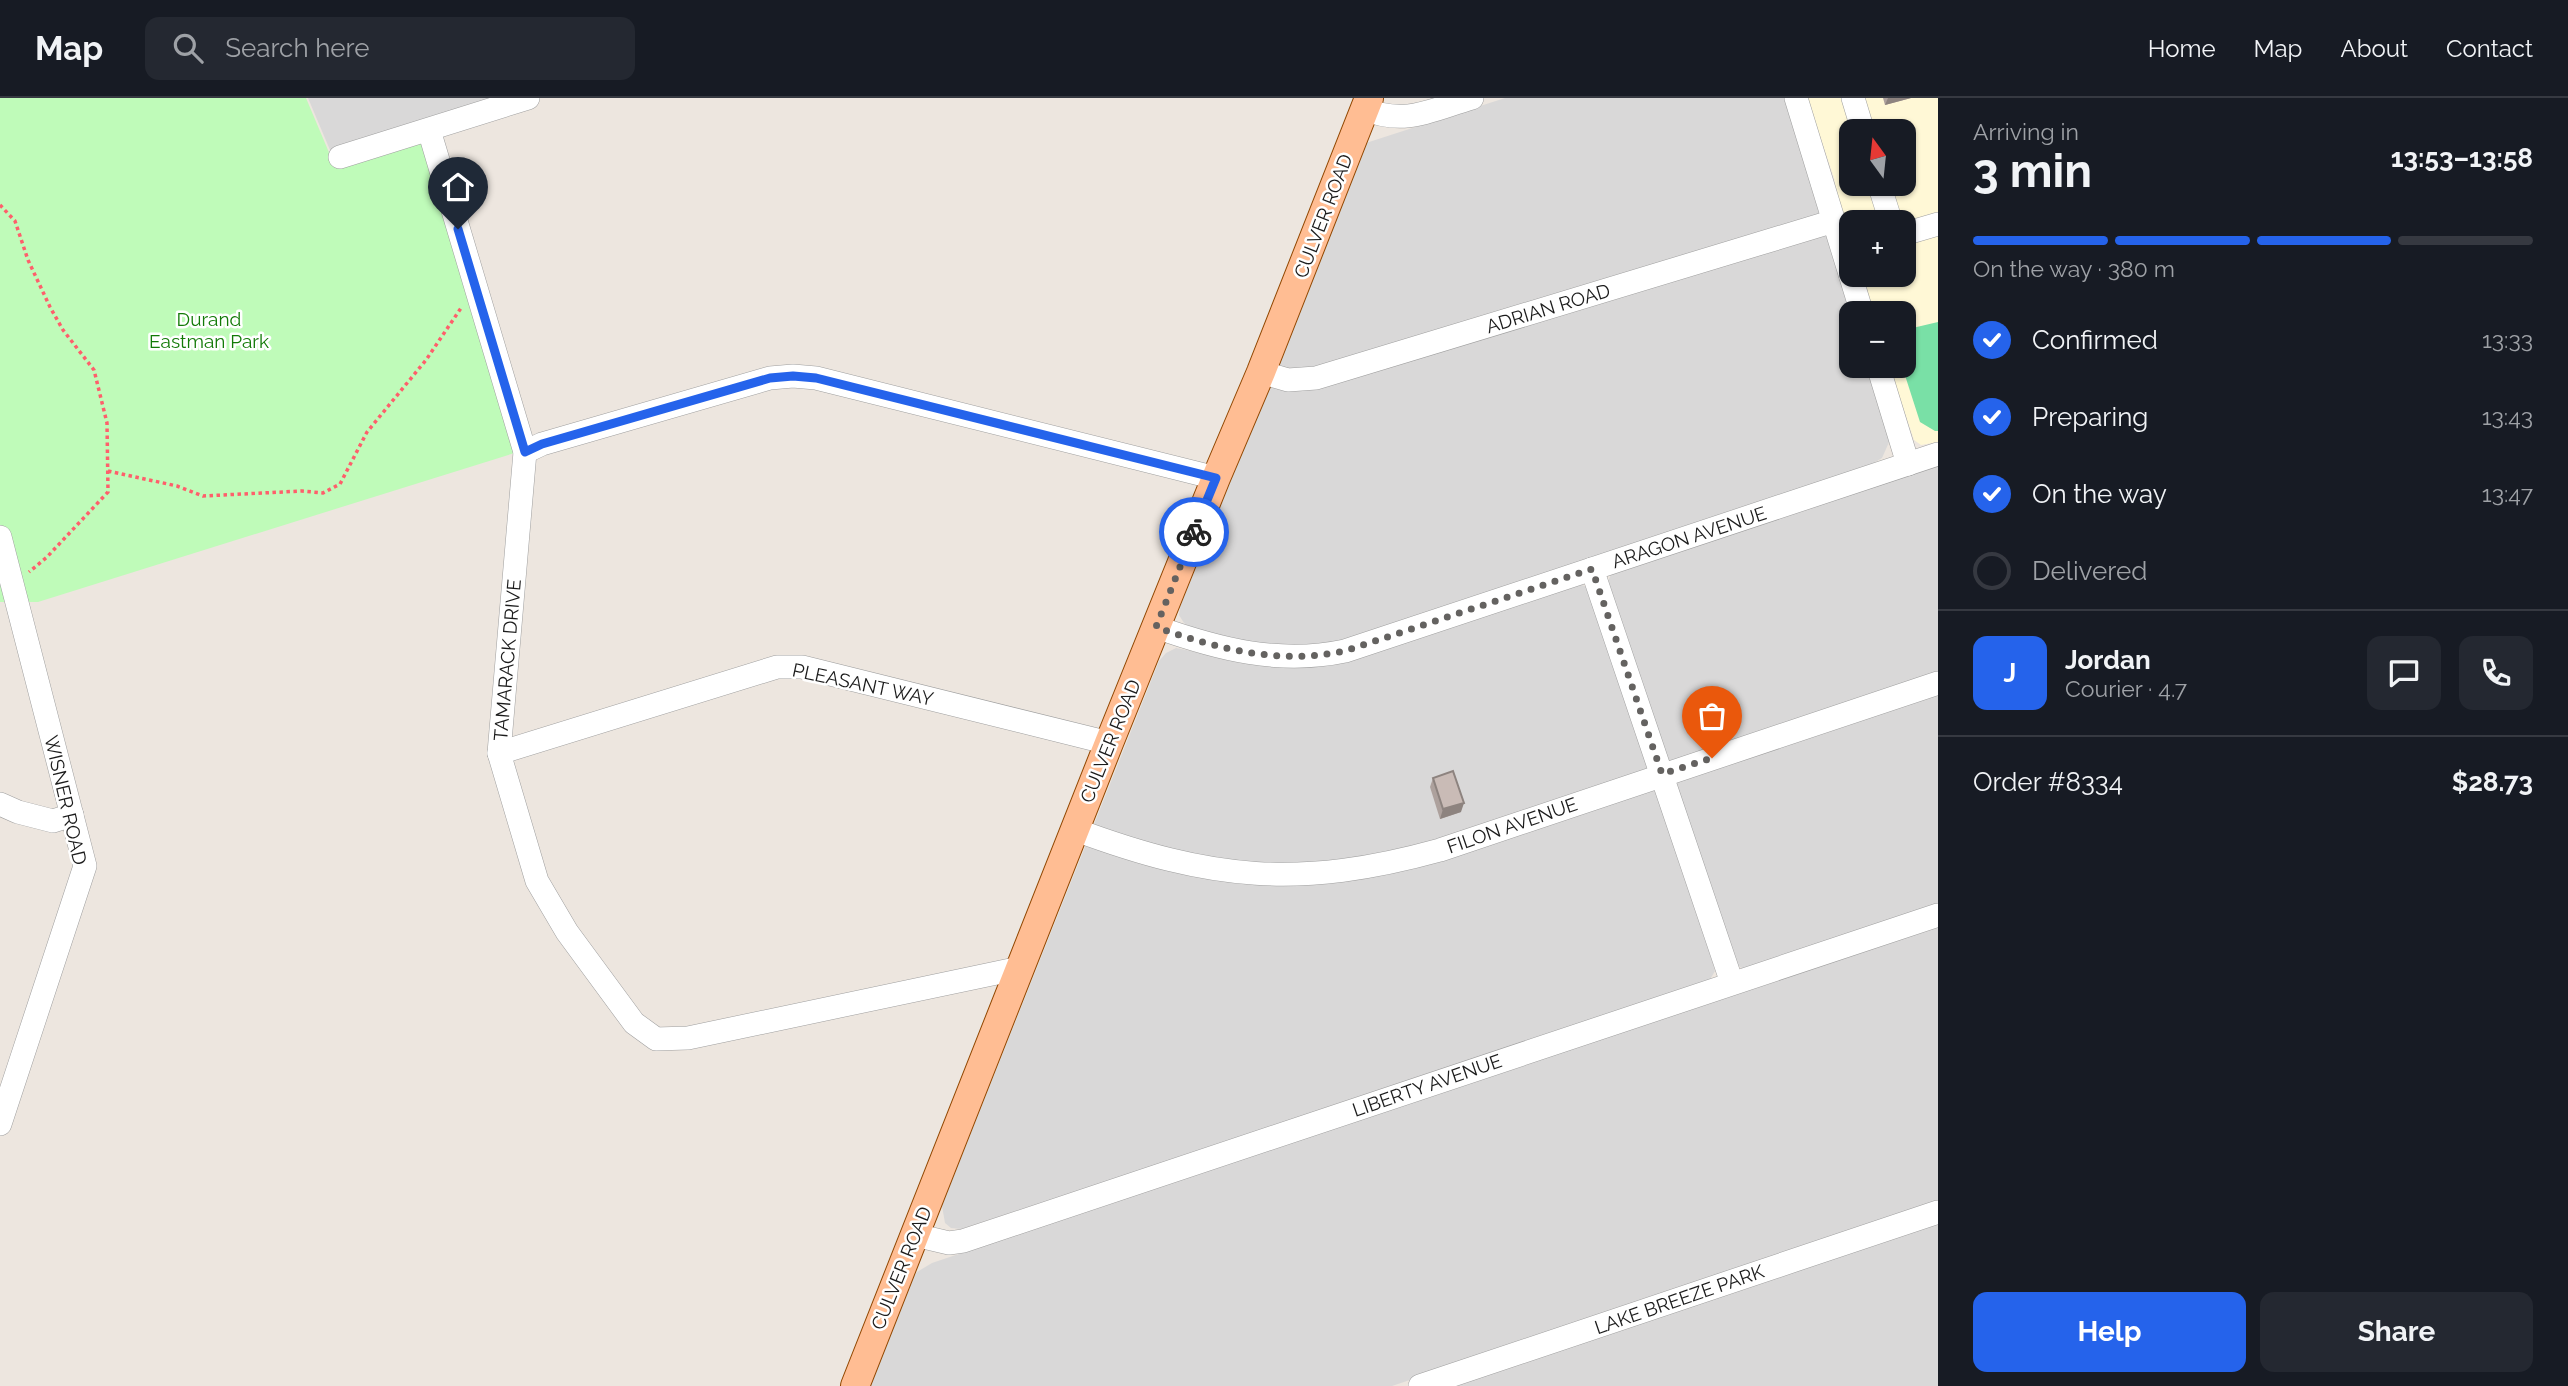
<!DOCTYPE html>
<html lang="en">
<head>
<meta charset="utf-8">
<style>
	body { margin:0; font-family:Raleway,sans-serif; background:#242831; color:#f1f3f6; height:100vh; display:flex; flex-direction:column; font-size:26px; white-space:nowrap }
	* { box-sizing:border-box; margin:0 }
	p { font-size:23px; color:#9ea1a6 }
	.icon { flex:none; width:38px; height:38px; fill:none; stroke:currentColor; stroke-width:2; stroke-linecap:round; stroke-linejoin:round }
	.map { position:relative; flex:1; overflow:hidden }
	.sheet { display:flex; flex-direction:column; background:#171b24; width:630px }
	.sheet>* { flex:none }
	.needle { width:46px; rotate:345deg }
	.buttons { position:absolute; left:1839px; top:21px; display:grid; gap:14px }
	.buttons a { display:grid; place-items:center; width:77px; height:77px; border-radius:14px; background:#171b24; box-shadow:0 2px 5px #0004; font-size:35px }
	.pin { position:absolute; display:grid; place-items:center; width:60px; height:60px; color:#fff; margin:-72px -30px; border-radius:50% 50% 50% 0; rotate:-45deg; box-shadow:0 0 7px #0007 }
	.pin .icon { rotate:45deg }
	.courier { position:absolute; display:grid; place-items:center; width:70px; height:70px; margin:-35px; border:5px solid #2563eb; border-radius:50%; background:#fff; color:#222; box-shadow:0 2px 9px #0007 }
	.head em { font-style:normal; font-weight:700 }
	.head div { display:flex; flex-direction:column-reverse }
	.head { display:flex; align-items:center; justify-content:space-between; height:119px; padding:0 35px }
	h1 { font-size:46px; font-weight:700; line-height:52px }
	.bar { display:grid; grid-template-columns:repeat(4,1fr); gap:10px 7px; align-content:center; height:84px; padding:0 35px }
	.bar i { height:9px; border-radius:5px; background:#363941 }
	.bar .on { background:#2563eb }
	.bar p { grid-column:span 4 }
	.line { display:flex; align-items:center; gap:18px; padding:0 35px; border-top:2px solid #363941 }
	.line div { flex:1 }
	.round { display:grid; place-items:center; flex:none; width:74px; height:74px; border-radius:14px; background:#242831 }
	ol { padding:0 35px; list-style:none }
	li { display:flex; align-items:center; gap:21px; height:77px }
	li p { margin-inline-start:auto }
	li .icon { padding:7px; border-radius:50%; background:#2563eb; color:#fff; stroke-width:4 }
	li:last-child { color:#9ea1a6 }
	li i { width:38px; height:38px; border:4px solid #363941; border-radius:50% }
	.primary-button { display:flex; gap:14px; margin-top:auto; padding:14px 35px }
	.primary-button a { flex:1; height:80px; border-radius:14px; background:#2563eb; color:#fff; font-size:28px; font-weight:700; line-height:80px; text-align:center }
	.primary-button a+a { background:#242831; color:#f1f3f6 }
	header { display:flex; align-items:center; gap:42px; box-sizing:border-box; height:98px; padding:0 35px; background:#171b24; border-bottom:2px solid #363941 }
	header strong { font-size:33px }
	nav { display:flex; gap:38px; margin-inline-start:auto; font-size:24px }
	.search { width:490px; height:63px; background:#242831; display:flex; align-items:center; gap:18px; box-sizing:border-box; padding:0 24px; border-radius:14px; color:#9ea1a6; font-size:26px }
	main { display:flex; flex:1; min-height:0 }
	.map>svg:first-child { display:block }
	.residential { fill:#d9d8d8 }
	.education { fill:#fff8d6; fill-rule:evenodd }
	.park { fill:#bffbb9 }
	.pitch { fill:#79e0a6 }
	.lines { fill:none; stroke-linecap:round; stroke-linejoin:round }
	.minor-casing { stroke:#9f9f9f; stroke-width:24 }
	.major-casing { stroke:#914700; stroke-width:30 }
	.path { stroke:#fe5f6b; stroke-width:3.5; stroke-dasharray:3.5 3.5; stroke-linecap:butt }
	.minor { stroke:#fff; stroke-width:23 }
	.major { stroke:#ffbd93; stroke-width:28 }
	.wall { fill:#ada19d }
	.shaded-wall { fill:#8d837f }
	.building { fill:#c9bbb6; stroke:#8d837f; stroke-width:2 }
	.done { stroke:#646260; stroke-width:7; stroke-dasharray:0 12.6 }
	.route { stroke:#2563eb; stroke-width:9 }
	.labels { text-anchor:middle; stroke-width:5; stroke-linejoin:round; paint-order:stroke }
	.street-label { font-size:19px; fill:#1b1b1b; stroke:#fff }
	.park-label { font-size:19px; fill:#127a07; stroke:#fff }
</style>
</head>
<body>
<header>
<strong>Map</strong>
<div class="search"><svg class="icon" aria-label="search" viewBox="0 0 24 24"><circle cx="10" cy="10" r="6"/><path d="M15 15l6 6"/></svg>Search here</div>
<nav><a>Home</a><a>Map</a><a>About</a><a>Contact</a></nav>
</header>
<main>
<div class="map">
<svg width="1938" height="1288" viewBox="0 0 1938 1288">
	<rect width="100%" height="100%" fill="#ede6df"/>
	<g class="residential">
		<polygon points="308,0 500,0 330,52"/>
		<polygon points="1505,0 1787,0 1852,215 1852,268 1870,268 1890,342 1882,360 1872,366 1350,541 1327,546 1278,550 1194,532 1184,525 1179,517 1180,509 1366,45"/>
		<polygon points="1938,362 1938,808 1743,871 1736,866 1607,488 1609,481 1612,474"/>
		<polygon points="1579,486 1587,489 1709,851 1715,873 1708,885 961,1131 951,1130 945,1125 942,1108 1159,563 1166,555 1176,550 1266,568 1303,570 1343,562"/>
		<polygon points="1938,826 1938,1105 1392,1288 870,1288 912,1181 917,1174 932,1165"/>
		<polygon points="1938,1123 1938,1288 1448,1288"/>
	</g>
	<path class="education" d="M 1807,0 L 1938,0 L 1938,344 L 1921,347 L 1914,342 L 1889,268 L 1904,268 L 1904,215 L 1872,215 L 1860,177 L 1904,177 L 1904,124 L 1852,124 L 1851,148 L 1840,112 L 1834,80 ZM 1852,33 L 1904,33 L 1904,86 L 1852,86 Z"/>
	<polygon class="park" points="0,0 306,0 333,64 428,36 524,352 38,504 0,504"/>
	<polygon class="pitch" points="1938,224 1938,333 1935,333 1920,324 1902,268 1904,268 1904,232"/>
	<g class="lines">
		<defs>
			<g id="minor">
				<polyline points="1796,0 1862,215"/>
				<polyline points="1853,0 1863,33"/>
				<path d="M 1364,11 C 1406,28 1431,12 1472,0"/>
				<polyline points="429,32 525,354 499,655 537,783 567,834 634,925 656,941 688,940 1020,870"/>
				<polyline points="340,59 528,0"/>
				<polyline points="1879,86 1891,124"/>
				<polyline points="1904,136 1938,126"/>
				<polyline points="1878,268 1908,366"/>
				<polyline points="1261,274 1288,282 1316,280 1834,123"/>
				<polyline points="525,354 542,346 770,280 793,278 816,280 1216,380"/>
				<polyline points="0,439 85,768 0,1026"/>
				<polyline points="1592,471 1732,885"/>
				<path d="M 1156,529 C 1218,551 1279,567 1345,553 L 1938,356"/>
				<polyline points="499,655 777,569 802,569 1109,645"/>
				<polyline points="0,706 18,714 53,723 72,717"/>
				<path d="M 1076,732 C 1211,782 1299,791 1440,752 L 1938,585"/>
				<polyline points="915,1137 949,1145 963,1143 1938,817"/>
				<polyline points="1420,1288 1938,1114"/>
			</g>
			<polyline id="major" points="855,1288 1109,645 1216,380 1261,274 1369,0"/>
		</defs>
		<use href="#minor" class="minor-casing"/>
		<use href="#major" class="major-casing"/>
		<g class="path">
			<polyline points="0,107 15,123 28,162 50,209 63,232 94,272 107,325 108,394 47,459 29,474"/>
			<polyline points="108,373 177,388 203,398 302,393 323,395 340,386 367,334 426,262 461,210"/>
		</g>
		<use href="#minor" class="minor"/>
		<use href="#major" class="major"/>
	</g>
	<g class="wall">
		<polygon points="1883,0 1911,0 1885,7"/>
		<polygon points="1433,680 1461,714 1440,721 1430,689"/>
	</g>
	<g class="shaded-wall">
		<polygon points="1888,0 1911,0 1885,7"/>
		<polygon points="1464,705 1461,714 1440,721 1443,711"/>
	</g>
	<polygon class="building" points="1453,673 1464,705 1443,711 1433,680"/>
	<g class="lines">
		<path class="done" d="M 1194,434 L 1156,529 C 1218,551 1279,567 1345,553 L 1592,471 L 1662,676 L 1712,660"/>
		<polyline class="route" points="458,131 525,354 542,346 770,280 793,278 816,280 1216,380 1194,434"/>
	</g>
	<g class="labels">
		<g class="street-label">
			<text transform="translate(1323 118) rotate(-69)" y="7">CULVER ROAD</text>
			<text transform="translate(1548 210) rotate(-17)" y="7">ADRIAN ROAD</text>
			<text transform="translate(1689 439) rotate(-18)" y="7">ARAGON AVENUE</text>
			<text transform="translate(507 562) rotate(-85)" y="7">TAMARACK DRIVE</text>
			<text transform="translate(863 586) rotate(12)" y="7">PLEASANT WAY</text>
			<text transform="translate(1110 643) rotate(-68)" y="7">CULVER ROAD</text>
			<text transform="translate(66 702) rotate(77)" y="7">WISNER ROAD</text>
			<text transform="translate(1512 727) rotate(-19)" y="7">FILON AVENUE</text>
			<text transform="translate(1427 987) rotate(-19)" y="7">LIBERTY AVENUE</text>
			<text transform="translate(901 1170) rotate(-68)" y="7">CULVER ROAD</text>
			<text transform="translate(1679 1201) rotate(-19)" y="7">LAKE BREEZE PARK</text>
		</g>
		<g class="park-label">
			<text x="209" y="228">Durand<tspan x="209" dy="22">Eastman Park</tspan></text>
		</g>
	</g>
</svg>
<div class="buttons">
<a><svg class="needle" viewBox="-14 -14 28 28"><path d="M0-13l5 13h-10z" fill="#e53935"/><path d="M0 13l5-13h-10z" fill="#9ea1a6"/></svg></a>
<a>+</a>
<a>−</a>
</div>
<div class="pin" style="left:1712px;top:660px;background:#ea580c"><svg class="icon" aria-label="bag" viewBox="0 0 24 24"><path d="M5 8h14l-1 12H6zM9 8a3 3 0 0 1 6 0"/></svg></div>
<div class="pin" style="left:458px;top:131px;background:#1f2937"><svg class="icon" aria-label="home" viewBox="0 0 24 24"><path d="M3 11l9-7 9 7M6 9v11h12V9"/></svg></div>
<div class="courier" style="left:1194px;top:434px"><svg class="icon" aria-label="bike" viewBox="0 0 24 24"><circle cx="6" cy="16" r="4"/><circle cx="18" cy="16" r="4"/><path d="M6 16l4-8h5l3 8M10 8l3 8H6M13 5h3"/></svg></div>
</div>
<section class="sheet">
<div class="head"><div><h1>3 min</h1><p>Arriving in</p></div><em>13:53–13:58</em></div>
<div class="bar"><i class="on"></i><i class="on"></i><i class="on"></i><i></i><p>On the way · 380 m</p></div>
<ol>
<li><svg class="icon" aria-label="check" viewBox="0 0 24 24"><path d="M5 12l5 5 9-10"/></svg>Confirmed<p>13:33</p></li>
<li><svg class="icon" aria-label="check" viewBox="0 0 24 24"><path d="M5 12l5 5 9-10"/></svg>Preparing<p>13:43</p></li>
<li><svg class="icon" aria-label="check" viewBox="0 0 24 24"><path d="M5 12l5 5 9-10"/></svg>On the way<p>13:47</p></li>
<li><i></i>Delivered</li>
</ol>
<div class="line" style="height:126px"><b class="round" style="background:#2563eb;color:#fff">J</b><div><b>Jordan</b><p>Courier · 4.7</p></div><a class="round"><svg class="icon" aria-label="chat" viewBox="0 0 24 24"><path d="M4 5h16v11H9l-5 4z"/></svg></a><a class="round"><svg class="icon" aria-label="phone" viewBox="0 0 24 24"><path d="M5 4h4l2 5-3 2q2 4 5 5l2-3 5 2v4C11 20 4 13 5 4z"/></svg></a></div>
<div class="line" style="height:91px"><div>Order #8334</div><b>$28.73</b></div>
<div class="primary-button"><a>Help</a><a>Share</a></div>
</section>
</main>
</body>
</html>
